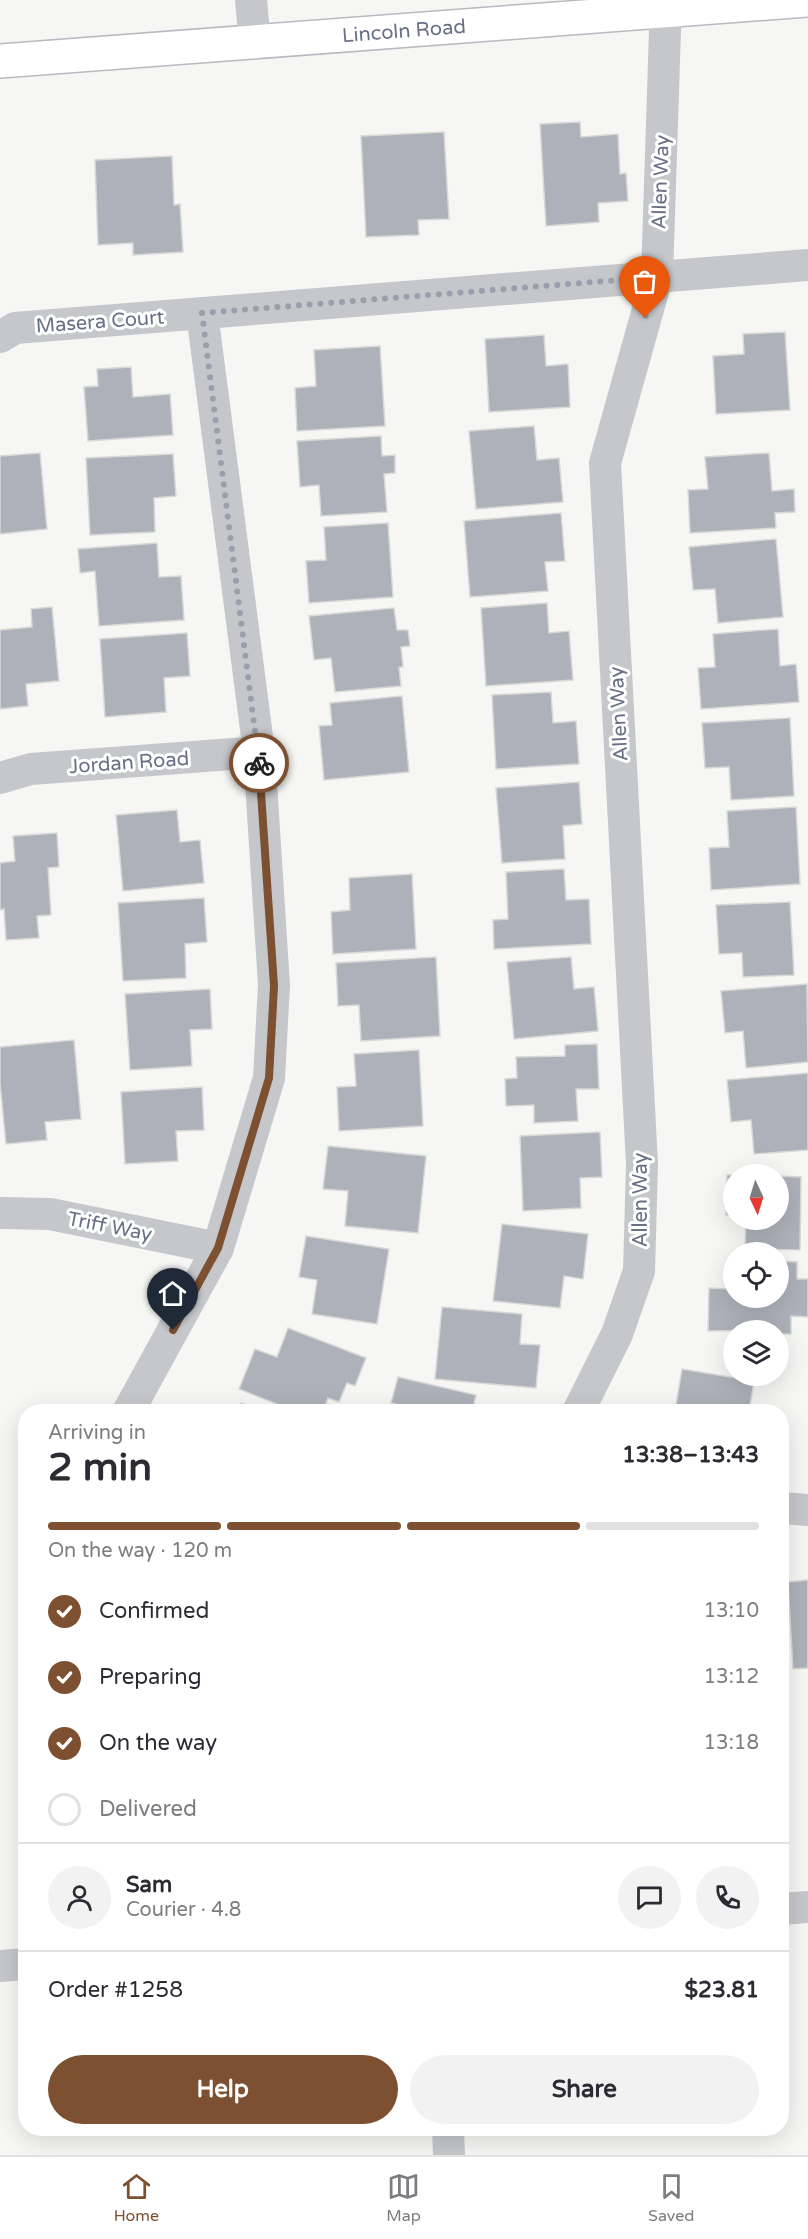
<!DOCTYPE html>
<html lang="en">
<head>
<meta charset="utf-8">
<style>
	body { margin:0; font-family:"Varela Round",sans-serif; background:#f2f2f3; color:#2b2b33; height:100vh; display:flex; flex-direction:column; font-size:22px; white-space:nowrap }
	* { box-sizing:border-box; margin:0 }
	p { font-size:20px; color:#7c7c81 }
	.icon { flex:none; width:33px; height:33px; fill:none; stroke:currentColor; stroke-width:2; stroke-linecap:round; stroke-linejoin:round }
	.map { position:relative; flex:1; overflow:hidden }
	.details { position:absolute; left:18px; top:1404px; width:771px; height:732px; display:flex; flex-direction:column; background:#fff; border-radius:24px; box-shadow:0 6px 24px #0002 }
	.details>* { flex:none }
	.needle { width:39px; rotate:176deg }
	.fabs { position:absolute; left:723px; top:1164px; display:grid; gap:12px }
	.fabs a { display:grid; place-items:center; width:66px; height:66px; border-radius:50%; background:#fff; box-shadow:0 6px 24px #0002; font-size:30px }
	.pin { position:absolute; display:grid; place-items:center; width:51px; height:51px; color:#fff; margin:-62px -26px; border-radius:50% 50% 50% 0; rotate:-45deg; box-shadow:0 0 6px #0007 }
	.pin .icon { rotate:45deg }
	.courier { position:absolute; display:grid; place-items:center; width:60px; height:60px; margin:-30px; border:4px solid #7c5030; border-radius:50%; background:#fff; color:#222; box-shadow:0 2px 8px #0007 }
	.headline em { font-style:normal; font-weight:700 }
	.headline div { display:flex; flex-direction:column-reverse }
	.headline { display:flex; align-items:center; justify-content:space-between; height:102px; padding:0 30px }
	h1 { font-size:39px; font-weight:700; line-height:45px }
	.bar { display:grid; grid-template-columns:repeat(4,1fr); gap:9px 6px; align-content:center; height:72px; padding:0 30px }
	.bar i { height:8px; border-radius:4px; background:#e1e1e2 }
	.bar .current { background:#7c5030 }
	.bar p { grid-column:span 4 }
	.line { display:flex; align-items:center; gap:15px; padding:0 30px; border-top:2px solid #e1e1e2 }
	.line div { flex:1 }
	.round { display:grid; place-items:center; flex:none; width:63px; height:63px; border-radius:32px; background:#f2f2f3 }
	ol { padding:0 30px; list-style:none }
	li { display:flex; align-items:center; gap:18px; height:66px }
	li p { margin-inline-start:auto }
	li .icon { padding:6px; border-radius:50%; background:#7c5030; color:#fff; stroke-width:4 }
	li:last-child { color:#7c7c81 }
	li i { width:33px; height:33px; border:3px solid #e1e1e2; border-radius:50% }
	.cta { display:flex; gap:12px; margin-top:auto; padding:12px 30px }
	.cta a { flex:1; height:69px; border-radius:36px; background:#7c5030; color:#fff; font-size:24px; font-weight:700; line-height:69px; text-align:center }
	.cta a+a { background:#f2f2f3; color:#2b2b33 }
	.dock { display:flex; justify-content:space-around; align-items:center; height:84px; border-top:2px solid #e1e1e2; background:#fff; font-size:16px; color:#7c7c81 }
	.dock a { display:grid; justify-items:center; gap:3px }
	.dock .current { color:#7c5030 }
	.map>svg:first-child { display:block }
	.building { fill:#adb1b9; stroke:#d8d8d6; stroke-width:1.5 }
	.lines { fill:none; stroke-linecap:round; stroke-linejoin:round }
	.secondary-casing { stroke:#b7bac0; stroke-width:36 }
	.street { stroke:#c5c7cb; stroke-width:32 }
	.secondary { stroke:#fff; stroke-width:33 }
	.done { stroke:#999fab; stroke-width:6; stroke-dasharray:0 10.8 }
	.route { stroke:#7c5030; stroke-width:8 }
	.labels { text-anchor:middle; stroke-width:6; stroke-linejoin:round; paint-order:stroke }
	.street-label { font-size:20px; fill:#677084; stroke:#fff }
</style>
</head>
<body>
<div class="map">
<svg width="808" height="2155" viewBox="0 0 808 2155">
	<rect width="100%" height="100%" fill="#f6f7f4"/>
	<g class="building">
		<polygon points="580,122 581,137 618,134 620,174 626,173 628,201 598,203 599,222 546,226 540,124"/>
		<polygon points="444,132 449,219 418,220 419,235 366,237 361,136"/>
		<polygon points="172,156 174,205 180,204 183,252 133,255 133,243 98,245 95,160"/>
		<polygon points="785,332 790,410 716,414 713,356 744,354 743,334"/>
		<polygon points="544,335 546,366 568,364 570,407 489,412 485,339"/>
		<polygon points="380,346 385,426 297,431 295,388 316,386 314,350"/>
		<polygon points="131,367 133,397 170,394 173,435 88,441 84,387 98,386 97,369"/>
		<polygon points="534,426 537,460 559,458 563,502 476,509 469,431"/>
		<polygon points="381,436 382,456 395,455 395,473 384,474 387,512 321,516 319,485 300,487 297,441"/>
		<polygon points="40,453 47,529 0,534 0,456"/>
		<polygon points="769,453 772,491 794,489 795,512 775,513 776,528 690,533 688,490 708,489 705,457"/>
		<polygon points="173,454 176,496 154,498 155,532 90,535 86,458"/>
		<polygon points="561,513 565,561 545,562 548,591 470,597 464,521"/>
		<polygon points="388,523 393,597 309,603 306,561 326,560 324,527"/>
		<polygon points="776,539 783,617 718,623 715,589 693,590 689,547"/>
		<polygon points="157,543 159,577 181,576 184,620 99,626 95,571 80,573 78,549"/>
		<polygon points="547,603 549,633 569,631 573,680 486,686 481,608"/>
		<polygon points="52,607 59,681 26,684 28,706 0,709 0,630 32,627 31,609"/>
		<polygon points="394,608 397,630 408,630 410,646 401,647 403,667 399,667 401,686 335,692 331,658 314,660 309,616"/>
		<polygon points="778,629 780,666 796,664 799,702 701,709 698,668 715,667 713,634"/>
		<polygon points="187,633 190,676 164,678 166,712 105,717 100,639"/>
		<polygon points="551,692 553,723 576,721 579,764 496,769 492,695"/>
		<polygon points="402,696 409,772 324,780 319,726 332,725 330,703"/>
		<polygon points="790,718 794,796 731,800 729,767 705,768 702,723"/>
		<polygon points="579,782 582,824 563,826 565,859 502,863 496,788"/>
		<polygon points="796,807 800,884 711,890 709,848 729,847 727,811"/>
		<polygon points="177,810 180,842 200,840 204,883 123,891 116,815"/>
		<polygon points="57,833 59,867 48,868 51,915 37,916 39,938 6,940 4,909 0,910 0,863 15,861 13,836"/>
		<polygon points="564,869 566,900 589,899 591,944 494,949 493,920 508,919 506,872"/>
		<polygon points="412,874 416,949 333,954 331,912 350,910 349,878"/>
		<polygon points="204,898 207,942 185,944 186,978 123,981 118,903"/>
		<polygon points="790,902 794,975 743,977 742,953 719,954 716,905"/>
		<polygon points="436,957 440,1036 361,1041 359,1005 338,1006 336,963"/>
		<polygon points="571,957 574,989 594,987 598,1031 514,1039 507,962"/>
		<polygon points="807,984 808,1062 746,1068 743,1031 725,1033 721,991"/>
		<polygon points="210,989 212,1029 190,1030 192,1066 130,1070 125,994"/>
		<polygon points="74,1040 81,1119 45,1122 47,1140 6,1144 0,1083 0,1047"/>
		<polygon points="597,1044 599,1089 576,1089 578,1121 534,1123 534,1105 506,1106 505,1079 517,1078 516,1057 565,1056 565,1045"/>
		<polygon points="419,1050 423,1126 339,1131 337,1087 356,1086 354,1054"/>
		<polygon points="808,1073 808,1150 754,1154 751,1120 731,1122 727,1080"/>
		<polygon points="202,1087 204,1130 176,1131 178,1161 125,1164 121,1092"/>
		<polygon points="600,1132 602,1177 580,1178 581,1208 523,1211 520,1136"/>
		<polygon points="328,1146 426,1156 418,1233 345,1226 348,1191 323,1189"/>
		<polygon points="727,1175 734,1175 734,1215 726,1215"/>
		<polygon points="778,1176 801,1177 800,1250 745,1249 746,1220 778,1220"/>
		<polygon points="502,1224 588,1234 583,1279 564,1276 560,1308 493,1301"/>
		<polygon points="306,1236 389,1249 377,1324 312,1314 317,1280 299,1277"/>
		<polygon points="732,1259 734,1298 778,1298 778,1261 797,1262 797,1279 808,1279 808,1317 791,1316 791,1334 778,1334 778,1330 708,1331 709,1288 731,1289"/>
		<polygon points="442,1307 522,1314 520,1344 540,1345 536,1388 435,1379"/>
		<polygon points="288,1328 366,1358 355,1386 347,1383 339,1402 328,1398 323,1412 297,1412 239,1389 255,1349 277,1357"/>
		<polygon points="682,1369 754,1381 749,1412 688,1412 688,1407 676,1405"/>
		<polygon points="398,1377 476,1395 472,1412 402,1412 404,1406 391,1403"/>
		<polygon points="241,1403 260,1412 237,1412"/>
		<polygon points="808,1580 808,1668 793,1669 788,1582"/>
	</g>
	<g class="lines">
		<defs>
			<g id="secondary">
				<path id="s1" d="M 0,61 L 808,0"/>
			</g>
		</defs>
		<use href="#secondary" class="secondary-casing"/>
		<g class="street">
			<polyline points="251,0 255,43"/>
			<polyline points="0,337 15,328 808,265"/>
			<polyline points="0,778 31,769 259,752"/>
			<polyline points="0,1213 50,1214 218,1248"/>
			<polyline points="128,1412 218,1248 269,1078 274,985 259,752 202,313"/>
			<polyline points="578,1412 617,1334 639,1271 642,1164 605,463 657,277 666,0"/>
			<polyline points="782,1508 808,1510"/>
			<polyline points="782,1909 808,1907"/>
			<polyline points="0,1966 26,1964"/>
			<polyline points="448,2128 449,2155"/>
		</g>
		<use href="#secondary" class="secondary"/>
	</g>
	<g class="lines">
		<polyline class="done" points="259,763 202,313 657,277 645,318"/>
		<polyline class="route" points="173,1330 218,1248 269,1078 274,986 259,763"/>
	</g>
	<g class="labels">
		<g class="street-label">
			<text dy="7" stroke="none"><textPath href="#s1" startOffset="405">Lincoln Road</textPath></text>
			<text transform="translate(660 182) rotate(-88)" y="7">Allen Way</text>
			<text transform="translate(100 321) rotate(-4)" y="7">Masera Court</text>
			<text transform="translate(618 714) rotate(-93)" y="7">Allen Way</text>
			<text transform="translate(129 762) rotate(-4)" y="7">Jordan Road</text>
			<text transform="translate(640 1200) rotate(-90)" y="7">Allen Way</text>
			<text transform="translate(110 1226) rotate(11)" y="7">Triff Way</text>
		</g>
	</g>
</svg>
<div class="fabs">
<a><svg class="needle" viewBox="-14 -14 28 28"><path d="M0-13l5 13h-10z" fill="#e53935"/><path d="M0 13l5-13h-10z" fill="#7c7c81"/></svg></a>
<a><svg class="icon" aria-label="locate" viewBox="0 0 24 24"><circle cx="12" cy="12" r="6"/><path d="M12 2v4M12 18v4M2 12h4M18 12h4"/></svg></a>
<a><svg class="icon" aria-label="layers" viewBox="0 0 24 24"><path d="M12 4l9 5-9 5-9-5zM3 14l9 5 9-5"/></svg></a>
</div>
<div class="pin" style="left:645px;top:318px;background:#ea580c"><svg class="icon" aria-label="bag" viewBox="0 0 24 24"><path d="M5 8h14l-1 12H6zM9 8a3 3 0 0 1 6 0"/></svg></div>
<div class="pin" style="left:173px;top:1330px;background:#1f2937"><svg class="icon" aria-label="home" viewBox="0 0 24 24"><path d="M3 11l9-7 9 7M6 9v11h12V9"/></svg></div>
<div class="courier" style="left:259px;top:763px"><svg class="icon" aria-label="bike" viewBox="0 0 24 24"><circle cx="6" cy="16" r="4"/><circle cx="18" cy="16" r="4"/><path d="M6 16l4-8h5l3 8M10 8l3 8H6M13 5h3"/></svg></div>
<section class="details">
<div class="headline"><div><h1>2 min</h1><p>Arriving in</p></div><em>13:38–13:43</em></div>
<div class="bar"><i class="current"></i><i class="current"></i><i class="current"></i><i></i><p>On the way · 120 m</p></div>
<ol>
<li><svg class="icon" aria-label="check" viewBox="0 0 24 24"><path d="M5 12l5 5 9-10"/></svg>Confirmed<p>13:10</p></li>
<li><svg class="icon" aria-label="check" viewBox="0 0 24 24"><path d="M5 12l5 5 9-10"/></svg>Preparing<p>13:12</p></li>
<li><svg class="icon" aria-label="check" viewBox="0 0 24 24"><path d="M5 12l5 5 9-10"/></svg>On the way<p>13:18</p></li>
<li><i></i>Delivered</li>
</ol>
<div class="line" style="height:108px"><a class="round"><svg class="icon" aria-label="person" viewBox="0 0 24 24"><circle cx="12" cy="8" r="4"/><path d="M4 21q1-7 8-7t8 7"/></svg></a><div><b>Sam</b><p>Courier · 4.8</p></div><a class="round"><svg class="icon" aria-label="chat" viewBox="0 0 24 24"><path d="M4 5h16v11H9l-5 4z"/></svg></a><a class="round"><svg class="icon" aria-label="phone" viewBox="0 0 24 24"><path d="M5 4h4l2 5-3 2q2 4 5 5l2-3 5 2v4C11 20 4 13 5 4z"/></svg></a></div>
<div class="line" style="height:78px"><div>Order #1258</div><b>$23.81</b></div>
<div class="cta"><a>Help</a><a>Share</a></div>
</section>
</div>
<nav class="dock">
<a class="current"><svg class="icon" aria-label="home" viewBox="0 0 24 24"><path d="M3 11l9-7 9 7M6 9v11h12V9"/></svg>Home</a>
<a><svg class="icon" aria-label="map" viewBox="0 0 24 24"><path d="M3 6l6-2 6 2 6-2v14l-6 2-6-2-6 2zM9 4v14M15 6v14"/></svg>Map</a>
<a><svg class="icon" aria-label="saved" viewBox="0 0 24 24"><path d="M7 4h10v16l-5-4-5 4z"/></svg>Saved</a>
</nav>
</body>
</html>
